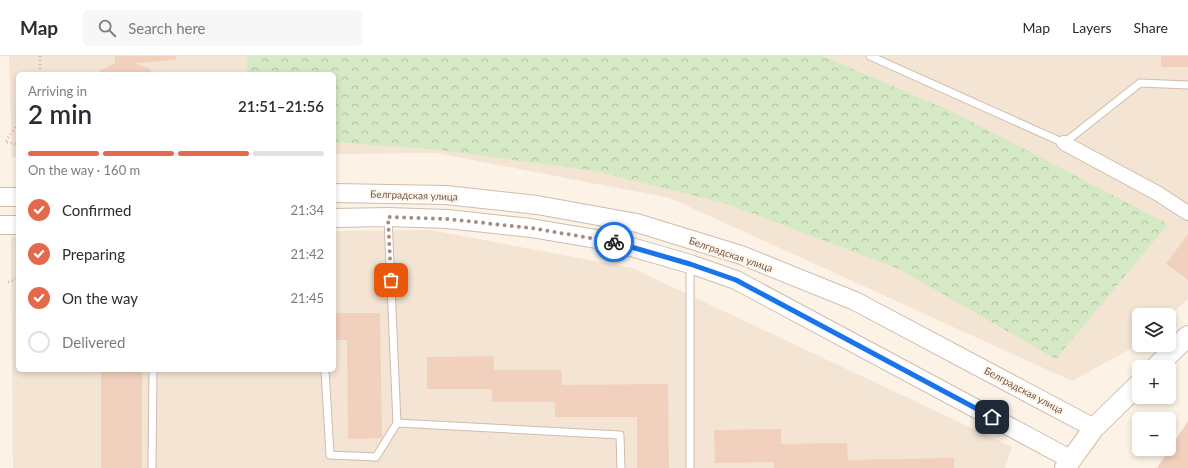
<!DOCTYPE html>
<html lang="en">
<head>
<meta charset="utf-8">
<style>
	body { margin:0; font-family:Lato,sans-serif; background:#f7f7f7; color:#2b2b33; height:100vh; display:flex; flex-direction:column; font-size:15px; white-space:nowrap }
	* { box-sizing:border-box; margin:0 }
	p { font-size:13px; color:#7c7c81 }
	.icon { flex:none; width:22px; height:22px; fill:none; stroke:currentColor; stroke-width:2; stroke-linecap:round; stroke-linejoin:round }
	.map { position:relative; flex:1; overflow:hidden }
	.details { position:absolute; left:16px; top:16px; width:320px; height:300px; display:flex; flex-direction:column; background:#fff; border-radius:6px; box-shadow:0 2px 6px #0003 }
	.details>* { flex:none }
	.buttons { position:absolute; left:1132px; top:252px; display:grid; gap:8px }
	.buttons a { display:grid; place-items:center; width:44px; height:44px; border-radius:6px; background:#fff; box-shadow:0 2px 6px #0003; font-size:20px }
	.pin { position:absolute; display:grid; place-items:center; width:34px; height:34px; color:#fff; margin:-17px; border-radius:8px; box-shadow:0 2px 6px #0006 }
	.courier { position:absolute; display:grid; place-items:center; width:40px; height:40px; margin:-20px; border:3px solid #1a73e8; border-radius:50%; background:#fff; color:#222; box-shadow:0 1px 5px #0007 }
	.summary em { font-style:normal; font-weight:600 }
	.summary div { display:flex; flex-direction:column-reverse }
	.summary { display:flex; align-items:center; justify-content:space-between; height:68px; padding:0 12px }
	h1 { font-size:26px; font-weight:600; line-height:30px }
	.bar { display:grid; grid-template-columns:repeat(4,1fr); gap:6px 4px; align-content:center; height:48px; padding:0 12px }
	.bar i { height:5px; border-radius:3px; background:#e1e1e2 }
	.bar .active { background:#e4694c }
	.bar p { grid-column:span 4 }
	ol { padding:0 12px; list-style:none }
	li { display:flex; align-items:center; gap:12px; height:44px }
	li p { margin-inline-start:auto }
	li .icon { padding:4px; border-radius:50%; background:#e4694c; color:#fff; stroke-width:4 }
	li:last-child { color:#7c7c81 }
	li i { width:22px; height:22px; border:2px solid #e1e1e2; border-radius:50% }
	header { display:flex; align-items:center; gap:24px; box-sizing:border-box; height:56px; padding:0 20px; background:#fff; border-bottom:1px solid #e1e1e2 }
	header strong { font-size:19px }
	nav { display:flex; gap:22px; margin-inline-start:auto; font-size:14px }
	.search { width:280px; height:36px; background:#f7f7f7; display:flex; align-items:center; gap:10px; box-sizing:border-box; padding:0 14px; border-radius:6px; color:#7c7c81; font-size:15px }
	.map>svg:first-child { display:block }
	.residential { fill:#f3e4d4 }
	.forest { fill:url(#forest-crowns) }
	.building { fill:#f1d0bd }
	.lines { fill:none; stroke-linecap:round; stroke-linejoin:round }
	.service-casing { stroke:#cfbcae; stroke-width:9 }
	.minor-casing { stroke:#cfbcae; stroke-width:16 }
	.tertiary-casing { stroke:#cfbcae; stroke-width:20 }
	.secondary-casing { stroke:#d2bbac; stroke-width:22 }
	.path { stroke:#d6b3a0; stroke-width:2.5; stroke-dasharray:1 3; stroke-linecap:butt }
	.service { stroke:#fff; stroke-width:7 }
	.minor { stroke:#fff; stroke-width:14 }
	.tertiary { stroke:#fff; stroke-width:18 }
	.secondary { stroke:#fff; stroke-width:20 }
	.done { stroke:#a48e80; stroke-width:4; stroke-dasharray:0 7.2 }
	.route { stroke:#1a73e8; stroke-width:5 }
	.labels { text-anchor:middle; stroke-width:4; stroke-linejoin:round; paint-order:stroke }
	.street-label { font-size:10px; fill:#75584a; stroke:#fff6eb }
</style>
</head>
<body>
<header>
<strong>Map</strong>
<div class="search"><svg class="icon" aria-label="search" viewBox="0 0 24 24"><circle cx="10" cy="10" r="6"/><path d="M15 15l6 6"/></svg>Search here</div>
<nav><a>Map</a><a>Layers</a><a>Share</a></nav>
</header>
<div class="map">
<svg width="1188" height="412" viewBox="0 0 1188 412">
	<defs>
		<pattern id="forest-crowns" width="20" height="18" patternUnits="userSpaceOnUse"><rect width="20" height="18" fill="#d4e9c4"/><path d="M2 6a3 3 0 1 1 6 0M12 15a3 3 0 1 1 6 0" fill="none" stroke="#b1c0a1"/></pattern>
	</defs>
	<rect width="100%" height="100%" fill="#fcf2e5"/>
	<g class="residential">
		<polygon points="9,0 1188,0 1188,243 1169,260 1169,259 1139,259 1139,288 1072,325 670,142 436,97 334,98 334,18 18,18 18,101 12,101"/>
		<polygon points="430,174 632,212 1012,391 1005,412 13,412 11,181 18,181 18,314 334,314 334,175"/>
	</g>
	<polygon class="forest" points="248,0 823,0 957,58 1168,168 1056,303 899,213 725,147 595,115 441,94 334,86 334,18 247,18"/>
	<g class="building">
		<polygon points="115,0 176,0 176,4 134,7 148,12 153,18 98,18 101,14 115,7"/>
		<rect x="1161" y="0" width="27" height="11"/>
		<polygon points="1188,178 1188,224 1166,208"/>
		<polygon points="334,257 380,257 382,382 348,383 347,284 334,284"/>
		<polygon points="494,300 494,314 561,314 562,329 668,328 669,412 637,412 637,361 555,361 555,346 492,346 492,333 427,333 427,301"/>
		<rect x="101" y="314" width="41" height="98"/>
		<polygon points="1188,365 1188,412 1157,412"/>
		<polygon points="781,373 781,388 847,387 848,404 954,402 954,412 774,412 774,406 715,407 714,374"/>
	</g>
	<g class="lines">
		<defs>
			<g id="service">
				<polyline points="870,0 1064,87 1140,27 1188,29"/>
				<polyline points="388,162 397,367"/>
				<polyline points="690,208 690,412"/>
				<polyline points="325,314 330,399 376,401 397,367 620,379 621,412"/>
				<polyline points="152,412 153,314"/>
			</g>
			<polyline id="minor" points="1064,87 1157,137 1188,157"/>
			<g id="tertiary">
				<polyline points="334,137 446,139 537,149 637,167 741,199 855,245 1094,372"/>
				<polyline points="0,141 18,141"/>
				<polyline points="334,162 388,161 447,163 531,172 614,186 690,208 736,224 1070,403"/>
				<polyline points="0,169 18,169"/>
			</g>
			<g id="secondary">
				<polyline points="1156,311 1188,280"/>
				<polyline points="1065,412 1094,372 1139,328"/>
			</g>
		</defs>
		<use href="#service" class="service-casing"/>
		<use href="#minor" class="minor-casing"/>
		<use href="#tertiary" class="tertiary-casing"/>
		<use href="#secondary" class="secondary-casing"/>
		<g class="path">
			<polyline points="40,0 40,18"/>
			<polyline points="18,68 5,86 18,88"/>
			<polyline points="8,226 18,223"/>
		</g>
		<use href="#service" class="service"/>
		<use href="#minor" class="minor"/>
		<use href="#tertiary" class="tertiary"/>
		<use href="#secondary" class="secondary"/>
	</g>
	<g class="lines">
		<polyline class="done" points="391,224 388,161 447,163 531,172 614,186"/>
		<polyline class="route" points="614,186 690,208 736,224 992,361"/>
	</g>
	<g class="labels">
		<g class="street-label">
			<text transform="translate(414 139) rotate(2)" y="4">Белградская улица</text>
			<text transform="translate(731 198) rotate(19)" y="4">Белградская улица</text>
			<text transform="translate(1024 334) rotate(28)" y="4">Белградская улица</text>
		</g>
	</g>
</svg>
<div class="buttons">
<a><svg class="icon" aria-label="layers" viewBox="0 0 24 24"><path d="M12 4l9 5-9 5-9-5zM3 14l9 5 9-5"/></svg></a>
<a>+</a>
<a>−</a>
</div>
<div class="pin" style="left:391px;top:224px;background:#ea580c"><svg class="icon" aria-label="bag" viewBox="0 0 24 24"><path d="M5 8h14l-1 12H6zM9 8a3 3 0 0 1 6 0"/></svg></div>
<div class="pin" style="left:992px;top:361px;background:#1f2937"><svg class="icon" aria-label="home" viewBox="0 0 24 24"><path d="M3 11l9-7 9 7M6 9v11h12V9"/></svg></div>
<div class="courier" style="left:614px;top:186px"><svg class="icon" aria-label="bike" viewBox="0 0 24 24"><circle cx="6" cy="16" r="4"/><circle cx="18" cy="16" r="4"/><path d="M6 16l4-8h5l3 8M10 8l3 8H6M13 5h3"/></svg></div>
<section class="details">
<div class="summary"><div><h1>2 min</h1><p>Arriving in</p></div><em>21:51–21:56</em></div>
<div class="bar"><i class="active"></i><i class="active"></i><i class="active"></i><i></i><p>On the way · 160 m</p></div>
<ol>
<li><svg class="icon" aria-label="check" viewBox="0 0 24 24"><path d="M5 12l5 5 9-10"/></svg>Confirmed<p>21:34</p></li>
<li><svg class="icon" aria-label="check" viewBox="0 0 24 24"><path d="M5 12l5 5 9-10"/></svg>Preparing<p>21:42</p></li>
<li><svg class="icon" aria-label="check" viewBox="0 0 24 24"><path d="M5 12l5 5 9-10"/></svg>On the way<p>21:45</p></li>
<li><i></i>Delivered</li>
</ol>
</section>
</div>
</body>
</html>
